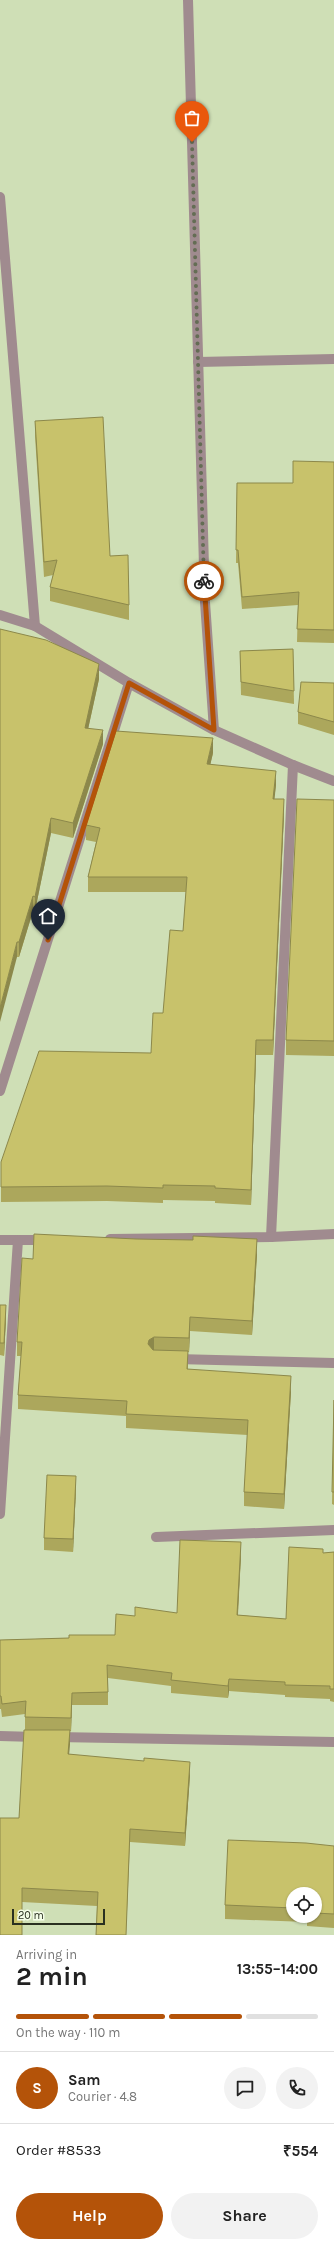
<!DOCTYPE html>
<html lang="en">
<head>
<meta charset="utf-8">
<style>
	body { margin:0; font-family:Karla,sans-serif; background:#f2f2f2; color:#222; height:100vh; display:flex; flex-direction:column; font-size:15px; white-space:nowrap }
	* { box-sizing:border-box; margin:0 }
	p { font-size:13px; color:#767676 }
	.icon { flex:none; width:22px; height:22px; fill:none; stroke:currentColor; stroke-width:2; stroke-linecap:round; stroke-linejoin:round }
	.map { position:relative; height:1935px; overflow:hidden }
	.drawer { display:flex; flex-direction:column; background:#fff; flex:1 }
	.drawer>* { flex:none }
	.controls { position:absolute; left:286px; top:1887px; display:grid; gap:8px }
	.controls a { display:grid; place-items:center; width:36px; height:36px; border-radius:50%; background:#fff; box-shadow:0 1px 3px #0004; font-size:20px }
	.scale { position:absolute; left:12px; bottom:10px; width:93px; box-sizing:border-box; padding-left:4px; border:2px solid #2a3020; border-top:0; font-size:11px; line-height:14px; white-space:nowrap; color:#2a3020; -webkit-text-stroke:3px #f4fde8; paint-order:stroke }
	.pin { position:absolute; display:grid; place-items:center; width:34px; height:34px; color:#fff; margin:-41px -17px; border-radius:50% 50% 50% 0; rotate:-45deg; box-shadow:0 0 4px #0007 }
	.pin .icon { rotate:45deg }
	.courier { position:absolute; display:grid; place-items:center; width:40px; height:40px; margin:-20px; border:3px solid #b45309; border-radius:50%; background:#fff; color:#222; box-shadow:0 1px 5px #0007 }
	.headline em { font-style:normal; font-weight:700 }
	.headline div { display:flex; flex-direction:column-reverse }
	.headline { display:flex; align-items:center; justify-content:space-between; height:68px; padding:0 16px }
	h1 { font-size:26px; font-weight:700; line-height:30px }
	.bar { display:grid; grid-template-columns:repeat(4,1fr); gap:6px 4px; align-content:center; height:48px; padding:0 16px }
	.bar i { height:5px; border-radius:3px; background:#e0e0e0 }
	.bar .current { background:#b45309 }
	.bar p { grid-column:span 4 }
	.line { display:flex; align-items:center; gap:10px; padding:0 16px; border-top:1px solid #e0e0e0 }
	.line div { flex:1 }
	.round { display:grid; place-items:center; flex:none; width:42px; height:42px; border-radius:21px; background:#f2f2f2 }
	.button { display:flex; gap:8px; margin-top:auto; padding:8px 16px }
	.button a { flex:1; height:46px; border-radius:24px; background:#b45309; color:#fff; font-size:16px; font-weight:700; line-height:46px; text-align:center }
	.button a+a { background:#f2f2f2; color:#222 }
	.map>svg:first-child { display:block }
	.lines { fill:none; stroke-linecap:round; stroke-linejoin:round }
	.minor { stroke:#a08b8f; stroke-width:10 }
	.wall { fill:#aca75c; fill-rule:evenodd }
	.shaded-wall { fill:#8c884b }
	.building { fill:#c8c26b; stroke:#8c884b }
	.done { stroke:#646d54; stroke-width:4; stroke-dasharray:0 7.2 }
	.route { stroke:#b45309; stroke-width:5 }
</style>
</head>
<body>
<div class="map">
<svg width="334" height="1935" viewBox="0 0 334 1935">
	<rect width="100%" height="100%" fill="#cfdfb6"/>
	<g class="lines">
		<g class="minor">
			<polyline points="188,0 205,602 214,730"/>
			<polyline points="0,197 35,626"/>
			<polyline points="198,362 334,359"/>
			<polyline points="0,615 35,626 129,683 214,730 293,765 334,781"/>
			<polyline points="0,1091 129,683"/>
			<polyline points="271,1237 293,765"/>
			<polyline points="110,1239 271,1237 334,1234"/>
			<polyline points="0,1240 46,1240"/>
			<polyline points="176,1359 334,1363"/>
			<polyline points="0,1514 18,1240"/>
			<polyline points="156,1537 334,1530"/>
			<polyline points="0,1736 36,1737"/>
			<polyline points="56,1737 334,1742"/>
		</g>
	</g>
	<g class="wall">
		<polygon points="35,421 110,556 129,605 129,620 50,601 50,587 53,575 44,577 35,436"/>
		<polygon points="334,462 334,643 297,642 298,605 242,609 238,563 236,563 237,483 293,483"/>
		<polygon points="0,629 99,679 88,729 103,744 73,838 51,833 35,911 33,911 19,957 17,957"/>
		<polygon points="293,649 294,704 241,695 240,651"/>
		<polygon points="334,683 334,735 298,724 298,712"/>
		<polygon points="213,753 210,765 276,785 274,799 284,814 273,1055 256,1055 251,1205 215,1203 215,1201 163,1200 163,1203 107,1201 1,1202 1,1162 151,1053 163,1013 183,931 186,892 88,892 88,877 96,842 86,840 86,825"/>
		<polygon points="334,800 334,1056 286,1055 286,1040"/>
		<polygon points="257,1254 252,1335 190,1331 189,1352 188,1352 188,1369 291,1391 284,1509 244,1506 244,1492 248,1435 126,1428 126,1416 18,1409 18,1395 21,1356 17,1356 17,1342 33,1259"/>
		<polygon points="0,1305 6,1318 4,1356 0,1355"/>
		<polygon points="334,1400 334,1505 332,1504"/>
		<polygon points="76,1488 73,1552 44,1550 44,1538"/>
		<polygon points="334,1552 334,1702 330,1701 330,1699 285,1697 285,1695 229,1691 228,1698 171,1693 171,1686 108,1678 108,1705 72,1705 71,1731 70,1731 69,1754 190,1775 185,1846 130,1842 126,1935 96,1935 97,1906 22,1902 19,1818 25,1730 25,1714 2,1717 1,1709 0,1709 0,1640 69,1638 115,1635 135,1616 177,1613 241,1555 238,1615 286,1619 323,1553"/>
		<path d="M 334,1846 L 334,1928 L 307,1926 L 307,1922 L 225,1919 L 225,1905 ZM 293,1894 L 315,1894 L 315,1916 L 293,1916 Z"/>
	</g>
	<g class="shaded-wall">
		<polygon points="99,664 99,679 85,743 85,728"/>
		<polygon points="103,730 103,744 73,838 73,823"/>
		<polygon points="213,738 213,753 207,779 207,764"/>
		<polygon points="276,771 276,785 273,813 273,799"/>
		<polygon points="284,799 284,814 273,1055 273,1040"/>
		<polygon points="51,818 51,833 35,911 35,897"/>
		<polygon points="33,896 33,911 19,957 19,942"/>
		<polygon points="17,942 17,957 0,1022 0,1008"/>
		<polygon points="256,1040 256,1055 251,1205 251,1190"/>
		<polygon points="257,1239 257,1254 252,1335 252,1321"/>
		<polygon points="6,1305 6,1318 4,1356 4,1343"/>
		<polygon points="190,1317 190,1331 189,1352 189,1338"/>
		<polygon points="154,1337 154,1352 148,1344 149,1340"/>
		<polygon points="291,1376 291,1391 284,1509 284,1494"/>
		<polygon points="76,1476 76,1488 73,1552 73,1539"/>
		<polygon points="241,1542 241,1555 237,1628 237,1615"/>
		<polygon points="229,1679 229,1691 228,1698 228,1686"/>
		<polygon points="72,1693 72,1705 71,1731 71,1718"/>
		<polygon points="70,1730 70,1744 68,1767 68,1754"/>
		<polygon points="190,1762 190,1775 185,1846 185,1833"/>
	</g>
	<g class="building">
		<polygon points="103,417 110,556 128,555 129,605 50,587 57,560 44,562 35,421"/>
		<polygon points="293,461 334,462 334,630 297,629 299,592 242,597 238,550 236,550 237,483 293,483"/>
		<polygon points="0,629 46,640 99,664 85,728 103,730 73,823 51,818 35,897 33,896 19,942 17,942 0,1008"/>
		<polygon points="293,649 294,691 241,682 240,651"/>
		<polygon points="301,682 334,683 334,722 298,712"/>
		<polygon points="116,731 213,738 207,764 276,771 273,799 284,799 273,1040 256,1040 251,1190 215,1188 215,1186 163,1185 163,1188 107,1186 1,1187 1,1162 39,1051 151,1053 153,1013 163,1013 170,930 183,931 187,877 88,877 100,828 86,825"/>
		<polygon points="297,799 334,800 334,1041 286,1040"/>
		<polygon points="34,1234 136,1239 193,1240 193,1236 257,1239 252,1321 190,1317 189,1338 154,1337 149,1340 148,1344 153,1350 188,1351 187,1369 291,1376 284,1494 244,1492 248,1420 126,1414 127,1401 18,1395 22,1342 17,1342 22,1258 33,1259"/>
		<polygon points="0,1305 6,1305 4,1343 0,1343"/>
		<polygon points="334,1400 334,1492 332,1492"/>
		<polygon points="47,1475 76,1476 73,1539 44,1538"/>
		<polygon points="180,1540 241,1542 237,1615 286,1619 289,1547 323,1549 323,1553 334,1552 334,1689 330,1689 330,1686 285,1685 285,1682 229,1679 228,1686 171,1680 172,1673 107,1665 108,1692 72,1693 71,1718 25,1717 26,1701 2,1704 1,1696 0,1696 0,1640 69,1638 69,1635 115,1635 116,1614 135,1616 135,1607 177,1613"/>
		<polygon points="24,1730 70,1730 68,1754 144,1761 144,1758 190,1762 185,1833 130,1829 126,1935 96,1935 98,1892 22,1888 22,1935 0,1935 0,1818 19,1818"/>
		<polygon points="228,1840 306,1843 334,1846 334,1914 315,1913 315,1894 293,1894 293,1908 225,1905"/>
	</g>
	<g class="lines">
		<polyline class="done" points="192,142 204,581"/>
		<polyline class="route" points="48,940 129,683 214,730 204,581"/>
	</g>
</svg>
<div class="controls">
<a><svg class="icon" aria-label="locate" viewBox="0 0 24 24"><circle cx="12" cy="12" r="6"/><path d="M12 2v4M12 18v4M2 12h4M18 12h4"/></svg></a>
</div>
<div class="scale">20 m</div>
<div class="pin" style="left:192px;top:142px;background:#ea580c"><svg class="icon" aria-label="bag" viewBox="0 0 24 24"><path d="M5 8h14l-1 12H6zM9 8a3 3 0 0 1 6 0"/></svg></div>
<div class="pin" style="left:48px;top:940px;background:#1f2937"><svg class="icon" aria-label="home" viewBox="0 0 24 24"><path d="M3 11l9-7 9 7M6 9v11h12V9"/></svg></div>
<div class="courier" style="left:204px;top:581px"><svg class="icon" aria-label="bike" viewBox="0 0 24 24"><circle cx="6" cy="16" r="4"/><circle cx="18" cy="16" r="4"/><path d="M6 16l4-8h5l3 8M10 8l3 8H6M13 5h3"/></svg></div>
</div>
<section class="drawer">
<div class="headline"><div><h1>2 min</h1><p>Arriving in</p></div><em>13:55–14:00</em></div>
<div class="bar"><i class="current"></i><i class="current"></i><i class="current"></i><i></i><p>On the way · 110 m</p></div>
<div class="line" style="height:72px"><b class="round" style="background:#b45309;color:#fff">S</b><div><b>Sam</b><p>Courier · 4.8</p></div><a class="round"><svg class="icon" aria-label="chat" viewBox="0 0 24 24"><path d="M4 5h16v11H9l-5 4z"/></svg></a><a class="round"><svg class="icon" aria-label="phone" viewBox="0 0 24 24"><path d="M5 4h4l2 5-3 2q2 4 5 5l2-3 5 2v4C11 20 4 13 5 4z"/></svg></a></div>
<div class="line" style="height:52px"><div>Order #8533</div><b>₹554</b></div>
<div class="button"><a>Help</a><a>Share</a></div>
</section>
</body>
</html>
